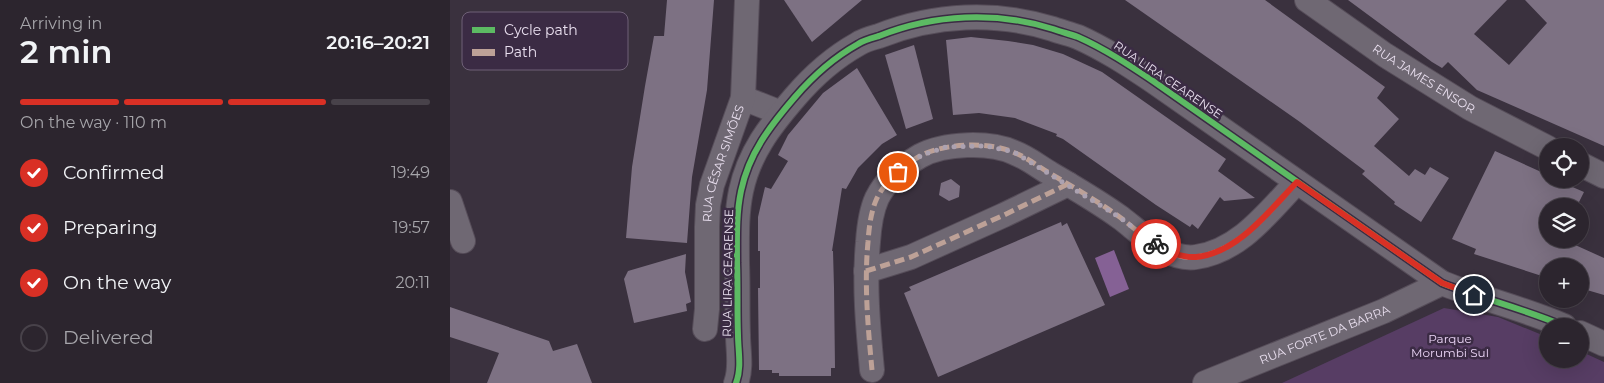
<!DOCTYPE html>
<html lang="en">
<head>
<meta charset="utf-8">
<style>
	body { margin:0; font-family:Montserrat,sans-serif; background:#342d36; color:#f1f3f6; height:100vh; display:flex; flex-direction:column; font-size:19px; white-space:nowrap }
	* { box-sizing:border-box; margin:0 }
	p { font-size:16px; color:#a6a5aa }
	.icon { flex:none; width:28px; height:28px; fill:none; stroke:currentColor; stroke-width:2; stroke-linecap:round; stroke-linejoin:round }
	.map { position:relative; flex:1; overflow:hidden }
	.panel { display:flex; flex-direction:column; background:#2c252e; width:450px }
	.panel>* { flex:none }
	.controls { position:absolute; left:1089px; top:138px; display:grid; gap:10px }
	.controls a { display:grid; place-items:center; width:50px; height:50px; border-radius:50%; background:#2c252e; box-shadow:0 5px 20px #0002,0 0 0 1px #48424a; font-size:25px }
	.pin { position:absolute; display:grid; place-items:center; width:42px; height:42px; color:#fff; margin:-21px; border:2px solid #fff; border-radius:50%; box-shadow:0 1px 5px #0007 }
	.courier { position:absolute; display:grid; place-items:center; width:50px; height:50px; margin:-25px; border:4px solid #d93025; border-radius:50%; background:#fff; color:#222; box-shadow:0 1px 6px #0007 }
	.overview em { font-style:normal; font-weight:600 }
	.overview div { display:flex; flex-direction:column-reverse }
	.overview { display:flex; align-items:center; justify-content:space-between; height:85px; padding:0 20px }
	h1 { font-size:32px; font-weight:600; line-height:38px }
	.bar { display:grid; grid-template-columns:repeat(4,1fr); gap:8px 5px; align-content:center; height:60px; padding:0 20px }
	.bar i { height:6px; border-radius:4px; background:#48424a }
	.bar .selected { background:#d93025 }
	.bar p { grid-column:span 4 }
	ol { padding:0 20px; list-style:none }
	li { display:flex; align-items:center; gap:15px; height:55px }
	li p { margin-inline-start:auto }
	li .icon { padding:5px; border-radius:50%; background:#d93025; color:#fff; stroke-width:4 }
	li:last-child { color:#a6a5aa }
	li i { width:28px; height:28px; border:2px solid #48424a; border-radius:50% }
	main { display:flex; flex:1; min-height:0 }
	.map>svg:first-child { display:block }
	.green { fill:#573d64 }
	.water { fill:#856195 }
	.building { fill:#7d7183 }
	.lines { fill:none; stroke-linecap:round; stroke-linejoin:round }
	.minor-casing { stroke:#564d59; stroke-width:26 }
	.minor { stroke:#6f6873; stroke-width:24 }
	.quiet { stroke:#bda197; stroke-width:5; stroke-dasharray:10 5; stroke-linecap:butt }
	.cycleway-casing { stroke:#3b2b44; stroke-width:9 }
	.cycleway { stroke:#5cba63; stroke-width:6 }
	.done { stroke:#aca2b1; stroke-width:5; stroke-dasharray:0 9 }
	.route { stroke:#d93025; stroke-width:6 }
	.labels { text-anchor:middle; stroke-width:5; stroke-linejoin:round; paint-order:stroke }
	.street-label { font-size:12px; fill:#e9dfef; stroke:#3b2b44 }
	.park-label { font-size:12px; fill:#ead4f5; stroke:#3b2b44 }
	.key { fill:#3b2b44; stroke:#6f6177; stroke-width:1 }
	.key-label { font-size:14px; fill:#e9dfef }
</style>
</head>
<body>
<main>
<section class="panel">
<div class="overview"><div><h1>2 min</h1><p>Arriving in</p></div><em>20:16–20:21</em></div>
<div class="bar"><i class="selected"></i><i class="selected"></i><i class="selected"></i><i></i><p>On the way · 110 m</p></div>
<ol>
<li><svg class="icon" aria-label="check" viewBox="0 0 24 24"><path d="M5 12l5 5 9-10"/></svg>Confirmed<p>19:49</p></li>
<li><svg class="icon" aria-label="check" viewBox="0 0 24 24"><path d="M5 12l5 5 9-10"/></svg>Preparing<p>19:57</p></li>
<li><svg class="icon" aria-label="check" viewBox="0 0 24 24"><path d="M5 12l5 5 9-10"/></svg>On the way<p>20:11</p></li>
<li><i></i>Delivered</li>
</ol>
</section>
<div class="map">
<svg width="1154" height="383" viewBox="0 0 1154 383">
	<rect width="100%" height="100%" fill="#3a313e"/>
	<polygon class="green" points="994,308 1048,317 1097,337 1098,359 1130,359 1130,351 1154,362 1154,383 832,383"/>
	<polygon class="water" points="664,250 679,289 660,297 645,258"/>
	<g class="building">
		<polygon points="217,0 264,0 257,90 242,177 237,243 176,238 182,167 195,86 204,36 214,36"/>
		<polygon points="334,0 412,0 362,42"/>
		<polygon points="675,0 815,0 935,87 927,98 949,119 924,146 959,176 965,169 975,175 980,167 999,178 971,222 944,204 945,202 912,174 915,171 850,122"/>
		<polygon points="898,0 1057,0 1024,34 1059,65 1097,23 1075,0 1154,0 1154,146 1027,90 998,62 992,68 982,62"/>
		<polygon points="521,37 558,41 583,45 613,54 652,72 776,159 768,171 805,198 774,201 770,197 748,229 742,224 740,227 706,205 613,139 606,136 607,134 565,118 529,113 503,115 496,40"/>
		<polygon points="464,45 483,119 456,129 435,55"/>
		<polygon points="407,68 447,135 432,144 408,168 396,189 392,188 382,251 383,251 384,287 385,368 381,368 381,376 329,376 329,373 322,373 322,370 309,370 308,288 310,288 310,251 308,251 308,217 315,187 321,189 338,161 328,155 338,135 373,93"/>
		<polygon points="1045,151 1098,175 1098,179 1104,179 1134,192 1127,206 1098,206 1098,239 1112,239 1154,258 1154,295 1130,288 1130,266 1098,266 1098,272 1095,277 1024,254 1026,249 1002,239"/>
		<polygon points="501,179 510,186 509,197 499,201 489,195 491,183"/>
		<polygon points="611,222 612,226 617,223 655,305 488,377 454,293 461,290 459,287"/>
		<polygon points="236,254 235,272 241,302 236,304 237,311 184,323 174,279 178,271"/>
		<polygon points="0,307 99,341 103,351 127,344 142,383 37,383 49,353 0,337"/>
	</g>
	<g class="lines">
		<defs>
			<g id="minor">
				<path id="s1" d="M 857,0 L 935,55 L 1020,108 L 1098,148"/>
				<polyline points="293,98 331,113"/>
				<polyline points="1130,164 1154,176"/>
				<polyline points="0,202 13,241"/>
				<polyline points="416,271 461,257 554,215 618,184"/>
				<path id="s2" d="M 255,329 L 257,309 L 257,227 L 258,205 L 262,185 L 293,98 L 297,0"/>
				<polyline points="1130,333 1154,344"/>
				<path d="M 422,370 C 418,327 414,285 418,242 C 419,227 421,211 427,198 C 436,180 453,166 470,156 C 494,143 540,141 565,153 C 578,158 589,167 601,174 C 625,188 649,202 671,218 C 692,234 718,261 746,257 C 790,251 819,211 847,182"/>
				<path d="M 286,383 C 292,368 288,350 288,335 C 287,311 288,287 287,263 C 287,239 286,215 291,191 C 299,153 320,126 345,97 C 363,76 383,58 408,44 C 414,40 422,38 429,36 C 484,14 546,11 603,29 C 611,32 620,34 628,37 C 655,49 679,65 703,81 L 992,283 C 1032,299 1075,309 1114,326"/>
				<path id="s3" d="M 755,383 L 934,311 L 992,283"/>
			</g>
		</defs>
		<use href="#minor" class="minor-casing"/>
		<use href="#minor" class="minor"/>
		<g class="quiet">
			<polyline points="416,271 461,257 554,215 618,184"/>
			<path d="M 422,370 C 418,327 414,285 418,242 C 419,227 421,211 427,198 C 436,180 453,166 470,156 C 494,143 540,141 565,153 C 578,158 589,167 601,174 C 625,188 649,202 671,218 C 692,234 718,261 746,257 C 790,251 819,211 847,182"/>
		</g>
		<defs>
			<path id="cycleway" d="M 286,383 C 292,368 288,350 288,335 C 287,311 288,287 287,263 C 287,239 286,215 291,191 C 299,153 320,126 345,97 C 363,76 383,58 408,44 C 414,40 422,38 429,36 C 484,14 546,11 603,29 C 611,32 620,34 628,37 C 655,49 679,65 703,81 L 992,283 C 1032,299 1075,309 1114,326"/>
		</defs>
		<use href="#cycleway" class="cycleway-casing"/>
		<use href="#cycleway" class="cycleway"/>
	</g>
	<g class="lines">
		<polyline class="done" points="448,172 457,163 475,154 496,147 536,146 564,152 669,217 706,244"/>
		<path class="route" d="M 706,244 C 718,251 731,258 746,257 C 788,253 820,210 847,182 L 992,283 L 1024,295"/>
	</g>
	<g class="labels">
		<g class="street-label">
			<text dy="4" stroke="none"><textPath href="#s1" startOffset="141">RUA JAMES ENSOR</textPath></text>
			<text transform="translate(718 80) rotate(34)" y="4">RUA LIRA CEARENSE</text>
			<text dy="4" stroke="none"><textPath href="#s2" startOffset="168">RUA CÉSAR SIMÕES</textPath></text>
			<text transform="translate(278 273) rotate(-89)" y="4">RUA LIRA CEARENSE</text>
			<text dy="4" stroke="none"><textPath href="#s3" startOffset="129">RUA FORTE DA BARRA</textPath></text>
		</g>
		<g class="park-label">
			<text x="1000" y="343">Parque<tspan x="1000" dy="14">Morumbi Sul</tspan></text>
		</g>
	</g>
	<rect x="12" y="12" width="166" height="58" rx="8" class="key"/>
	<rect x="22" y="27" width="23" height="6" fill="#5cba63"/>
	<rect x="22" y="49" width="23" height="7" fill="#bda197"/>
	<g class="key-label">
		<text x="54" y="35">Cycle path</text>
		<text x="54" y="57">Path</text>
	</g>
</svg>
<div class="controls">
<a><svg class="icon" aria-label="locate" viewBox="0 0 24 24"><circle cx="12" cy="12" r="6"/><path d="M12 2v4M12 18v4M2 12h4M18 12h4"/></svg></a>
<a><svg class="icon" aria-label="layers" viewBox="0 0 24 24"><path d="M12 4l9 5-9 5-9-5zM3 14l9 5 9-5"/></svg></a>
<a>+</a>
<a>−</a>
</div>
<div class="pin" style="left:448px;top:172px;background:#ea580c"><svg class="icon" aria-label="bag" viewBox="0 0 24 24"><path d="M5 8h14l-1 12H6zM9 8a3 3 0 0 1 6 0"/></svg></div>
<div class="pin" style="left:1024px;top:295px;background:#1f2937"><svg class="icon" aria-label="home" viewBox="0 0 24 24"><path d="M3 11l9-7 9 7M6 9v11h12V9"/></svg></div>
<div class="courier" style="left:706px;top:244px"><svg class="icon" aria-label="bike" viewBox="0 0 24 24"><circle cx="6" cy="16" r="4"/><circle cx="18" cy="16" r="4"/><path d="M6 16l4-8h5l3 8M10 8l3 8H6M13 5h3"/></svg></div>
</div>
</main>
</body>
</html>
